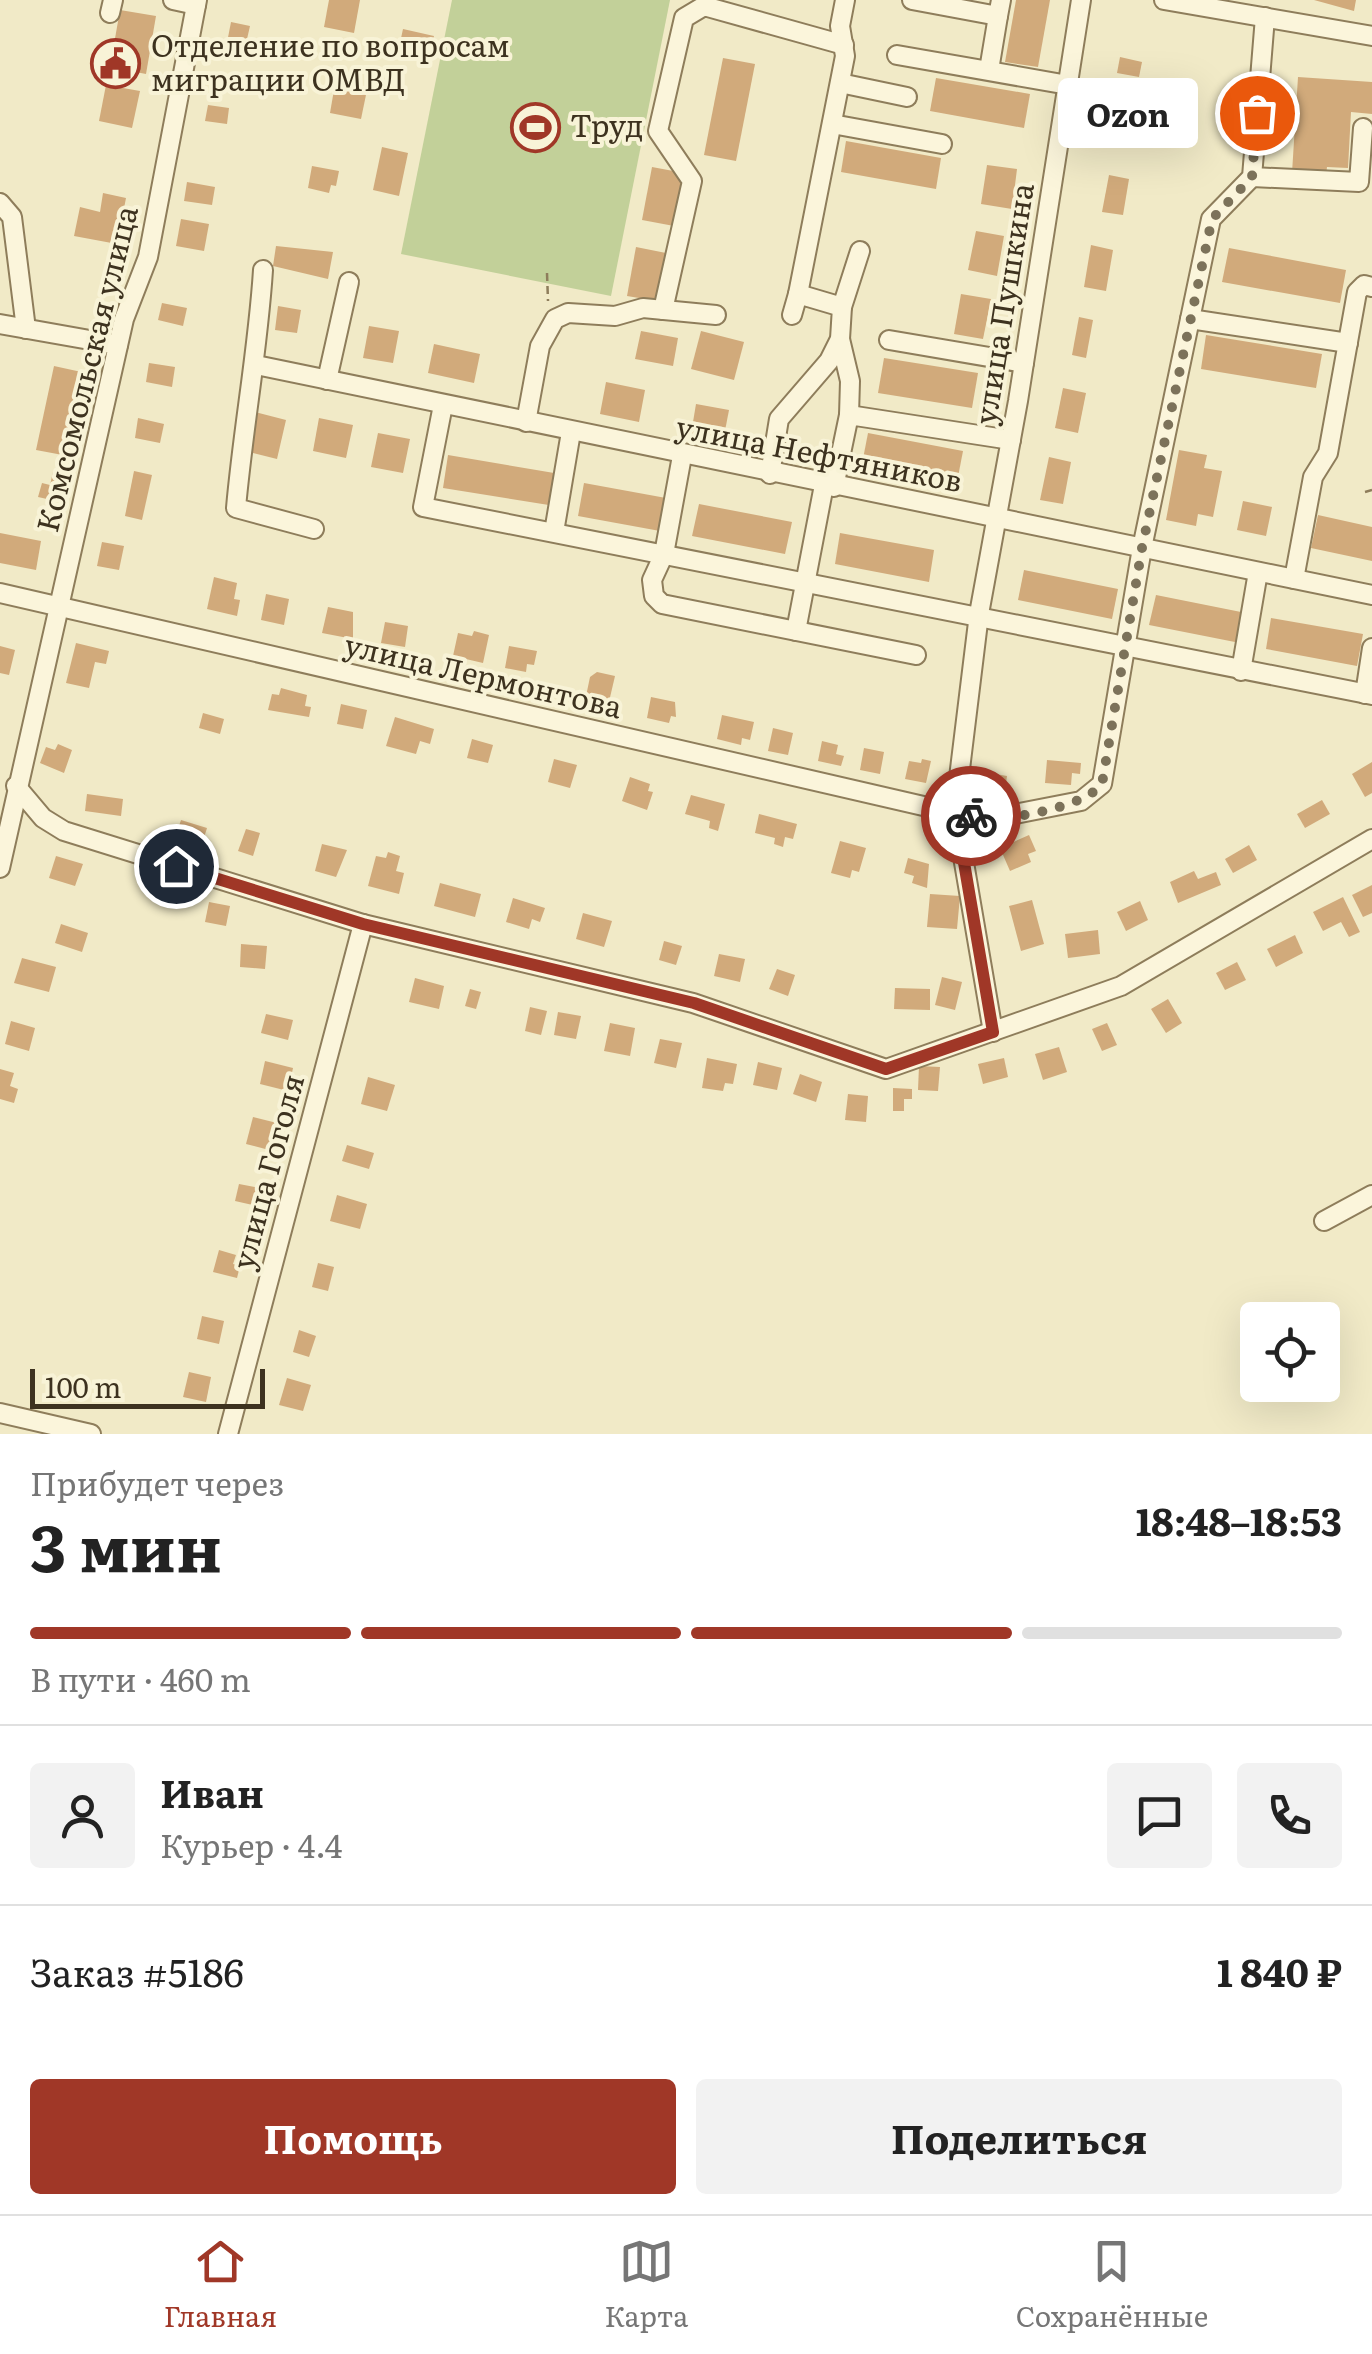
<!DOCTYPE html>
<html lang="ru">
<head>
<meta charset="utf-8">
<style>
	body { margin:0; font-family:Literata,serif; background:#f2f2f2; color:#222; height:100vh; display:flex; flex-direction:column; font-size:38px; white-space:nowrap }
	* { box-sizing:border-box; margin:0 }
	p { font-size:32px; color:#767676 }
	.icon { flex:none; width:55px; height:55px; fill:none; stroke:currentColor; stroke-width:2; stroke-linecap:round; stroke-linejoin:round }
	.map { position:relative; height:1434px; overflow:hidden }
	.panel { display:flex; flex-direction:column; background:#fff; flex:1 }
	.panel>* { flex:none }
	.buttons { position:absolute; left:1240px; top:1302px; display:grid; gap:20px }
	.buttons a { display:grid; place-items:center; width:100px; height:100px; border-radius:10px; background:#fff; box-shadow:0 10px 40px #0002; font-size:50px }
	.scale { position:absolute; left:30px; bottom:25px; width:235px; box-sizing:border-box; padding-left:10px; border:5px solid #3d321f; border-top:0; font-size:28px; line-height:35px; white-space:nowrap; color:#3d321f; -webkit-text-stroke:8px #f8f3d7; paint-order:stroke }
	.pin { position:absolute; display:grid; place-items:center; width:85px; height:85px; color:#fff; margin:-42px; border:5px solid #fff; border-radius:50%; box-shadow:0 2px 10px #0007 }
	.courier { position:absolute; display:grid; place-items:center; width:100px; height:100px; margin:-50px; border:8px solid #a03727; border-radius:50%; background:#fff; color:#222; box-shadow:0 2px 12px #0007 }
	.bubble { position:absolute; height:70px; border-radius:10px; background:#fff; box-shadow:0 10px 40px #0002; font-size:32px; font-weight:700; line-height:70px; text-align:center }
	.head em { font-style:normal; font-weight:700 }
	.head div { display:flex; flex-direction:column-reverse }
	.head { display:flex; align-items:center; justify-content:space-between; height:170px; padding:0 30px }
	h1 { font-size:65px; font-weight:700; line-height:75px }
	.bar { display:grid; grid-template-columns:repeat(4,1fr); gap:15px 10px; align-content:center; height:120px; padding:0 30px }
	.bar i { height:12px; border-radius:8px; background:#e0e0e0 }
	.bar .selected { background:#a03727 }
	.bar p { grid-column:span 4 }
	.line { display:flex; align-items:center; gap:25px; padding:0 30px; border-top:2px solid #e0e0e0 }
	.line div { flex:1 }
	.round { display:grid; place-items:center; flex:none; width:105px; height:105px; border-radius:10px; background:#f2f2f2 }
	.cta { display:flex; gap:20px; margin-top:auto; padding:20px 30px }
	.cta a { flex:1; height:115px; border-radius:10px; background:#a03727; color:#fff; font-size:40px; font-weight:700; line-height:115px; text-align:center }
	.cta a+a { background:#f2f2f2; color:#222 }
	.dock { display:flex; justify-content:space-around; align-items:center; height:140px; border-top:2px solid #e0e0e0; background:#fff; font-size:28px; color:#767676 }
	.dock a { display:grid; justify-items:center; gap:5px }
	.dock .selected { color:#a03727 }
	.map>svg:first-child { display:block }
	.green { fill:#c2d099 }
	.building { fill:#d1aa7b }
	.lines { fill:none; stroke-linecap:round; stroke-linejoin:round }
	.minor-casing { stroke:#8e7d5b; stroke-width:22 }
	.path { stroke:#8e7d5b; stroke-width:2.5; stroke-dasharray:8 5; stroke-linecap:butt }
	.minor { stroke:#fbf5db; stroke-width:18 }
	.done { stroke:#7c725a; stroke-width:10; stroke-dasharray:0 18 }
	.route { stroke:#a03727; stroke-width:12 }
	.labels { text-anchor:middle; stroke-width:8; stroke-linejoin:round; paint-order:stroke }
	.poi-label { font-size:30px; fill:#3d321f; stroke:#f8f3d7; text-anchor:start }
	.street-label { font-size:30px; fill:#3d321f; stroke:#f8f3d7 }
</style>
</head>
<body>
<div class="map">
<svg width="1372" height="1434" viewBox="0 0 1372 1434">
	<rect width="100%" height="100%" fill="#f1eac7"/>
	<polygon class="green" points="452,0 670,0 611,296 401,254"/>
	<g class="building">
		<polygon points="329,0 360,0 354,33 324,27"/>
		<polygon points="1016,0 1050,0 1038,67 1005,62"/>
		<polygon points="1314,0 1356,0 1354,11"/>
		<polygon points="120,10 156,16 146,74 110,67"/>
		<polygon points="231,22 250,26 242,61 224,58"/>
		<polygon points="403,29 434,36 429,58 398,52"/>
		<polygon points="1120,57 1142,62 1139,77 1117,73"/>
		<polygon points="723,58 755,64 736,161 704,155"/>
		<polygon points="1298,77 1372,82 1372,114 1351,112 1348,168 1327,167 1326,175 1292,173"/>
		<polygon points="936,78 1030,94 1024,128 930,111"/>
		<polygon points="335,84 367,90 361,119 330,113"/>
		<polygon points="106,85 140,91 132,128 99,121"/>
		<polygon points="208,105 229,108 227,124 205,121"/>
		<polygon points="1122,105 1143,109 1136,146 1115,142"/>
		<polygon points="846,141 941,158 936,189 841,172"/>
		<polygon points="382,147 408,153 399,196 373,190"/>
		<polygon points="987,165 1017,169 1012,209 981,204"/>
		<polygon points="312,166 339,171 336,186 331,185 329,193 308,188"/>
		<polygon points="652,167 684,173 674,226 642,220"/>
		<polygon points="1109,175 1129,179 1123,215 1102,212"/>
		<polygon points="187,182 215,187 212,205 184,201"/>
		<polygon points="103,193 126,198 117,244 74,236 80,207 100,212"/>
		<polygon points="181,219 209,224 204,251 176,246"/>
		<polygon points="976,231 1004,236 997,276 968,270"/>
		<polygon points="1091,245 1113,250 1106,291 1084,287"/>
		<polygon points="276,246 333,252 328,279 273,266"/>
		<polygon points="636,247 666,253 657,301 627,296"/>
		<polygon points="1229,248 1346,270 1340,303 1222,282"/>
		<polygon points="961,294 991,299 983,339 954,334"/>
		<polygon points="162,303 187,308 183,326 158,320"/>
		<polygon points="278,306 301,310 297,333 275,330"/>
		<polygon points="1079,317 1093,320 1086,358 1072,355"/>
		<polygon points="369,326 399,331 393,363 363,358"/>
		<polygon points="641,331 678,338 673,366 635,359"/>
		<polygon points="701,331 744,342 734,380 691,369"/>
		<polygon points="1206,335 1322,354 1316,388 1201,369"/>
		<polygon points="434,344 480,354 474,383 428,373"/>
		<polygon points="884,358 978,373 972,408 878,393"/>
		<polygon points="149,363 175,367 172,387 146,382"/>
		<polygon points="54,366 86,373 68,456 36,450"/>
		<polygon points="606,382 645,390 639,422 600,414"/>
		<polygon points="1063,388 1086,393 1078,433 1055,428"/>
		<polygon points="696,404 729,410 723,441 691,434"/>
		<polygon points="255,412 286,420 277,459 245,451"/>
		<polygon points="138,418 164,424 160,443 135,438"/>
		<polygon points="319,418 353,425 346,458 313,451"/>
		<polygon points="378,433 410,439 403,473 371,467"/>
		<polygon points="868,433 963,451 957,482 862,464"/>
		<polygon points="1179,450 1207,455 1204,468 1222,471 1213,517 1198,514 1196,526 1166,520"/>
		<polygon points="448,455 560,474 555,506 443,488"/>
		<polygon points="1049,457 1071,462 1063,504 1040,500"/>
		<polygon points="134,471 152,475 142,520 125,516"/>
		<polygon points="53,472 63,474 60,487 68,489 65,503 38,497 42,483 50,485"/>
		<polygon points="584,483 666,498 660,531 578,516"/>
		<polygon points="1243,501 1272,507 1266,536 1237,530"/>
		<polygon points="699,504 792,522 785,554 692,536"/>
		<polygon points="1318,515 1372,527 1372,561 1311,548"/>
		<polygon points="0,533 41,541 36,570 0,563"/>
		<polygon points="840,533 934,550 929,582 835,564"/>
		<polygon points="102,542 124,546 119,570 97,566"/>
		<polygon points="1024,570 1118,589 1112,619 1018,600"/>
		<polygon points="214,577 237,583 234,599 240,600 237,616 207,609"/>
		<polygon points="266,594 289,599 284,625 261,620"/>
		<polygon points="1156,595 1246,613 1240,643 1149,625"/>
		<polygon points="328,607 353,612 353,639 322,633"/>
		<polygon points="1271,618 1363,634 1357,666 1266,649"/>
		<polygon points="385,622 408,626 405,647 381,643"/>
		<polygon points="474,631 489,635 483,663 453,656 458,633 472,636"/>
		<polygon points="76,643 109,651 106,664 95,662 89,688 66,683"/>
		<polygon points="0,646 15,650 9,675 0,673"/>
		<polygon points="509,646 537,651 534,665 527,664 526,672 505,668"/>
		<polygon points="597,672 615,676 608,706 585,701 590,677"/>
		<polygon points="281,688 307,695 305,706 311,707 309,717 268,710 272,694 279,695"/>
		<polygon points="651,697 675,702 676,717 671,716 669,723 647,718"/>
		<polygon points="341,704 367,710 363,729 337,724"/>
		<polygon points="203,713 224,719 220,734 199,728"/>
		<polygon points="722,715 754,722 750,740 742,738 741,745 717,739"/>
		<polygon points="395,717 434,729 430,744 420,741 416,754 386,746"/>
		<polygon points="773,728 793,733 788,755 768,751"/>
		<polygon points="472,739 493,745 488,763 467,758"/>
		<polygon points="822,741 838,745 836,754 844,756 841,766 818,761"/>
		<polygon points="58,744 72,750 64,773 40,763 46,747 55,750"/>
		<polygon points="864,748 884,752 880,774 860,770"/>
		<polygon points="554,759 577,765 570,788 548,782"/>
		<polygon points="922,759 931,761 926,783 905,779 909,761 921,763"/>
		<polygon points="1047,760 1081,763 1080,774 1072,773 1071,785 1045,783"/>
		<polygon points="1372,762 1372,793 1365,797 1352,774"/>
		<polygon points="978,771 1007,776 1004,797 975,792"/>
		<polygon points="630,777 650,784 648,791 653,792 647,810 622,801"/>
		<polygon points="87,794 123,799 121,816 85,811"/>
		<polygon points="691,795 725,804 718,831 709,828 710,821 685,814"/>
		<polygon points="1322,800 1330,814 1305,828 1297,814"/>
		<polygon points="759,814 797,824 793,839 785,837 783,847 774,844 775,838 755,833"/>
		<polygon points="181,820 207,828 202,844 176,835"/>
		<polygon points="246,829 260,833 253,856 238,851"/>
		<polygon points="1029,835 1036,851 1028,854 1031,862 1010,871 1000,848"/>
		<polygon points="840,841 866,848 859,872 852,870 850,878 831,873"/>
		<polygon points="322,844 347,850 336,877 315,871"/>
		<polygon points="1249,845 1257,860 1233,873 1225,859"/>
		<polygon points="388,852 400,856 396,871 404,873 399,894 368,886 376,856 386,858"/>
		<polygon points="56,856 83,864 75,886 49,878"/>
		<polygon points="908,858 929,864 927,888 912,883 914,876 904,873"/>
		<polygon points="1194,871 1198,879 1216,872 1221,885 1178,903 1170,882"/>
		<polygon points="440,883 481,894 475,917 434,906"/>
		<polygon points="1372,885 1372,913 1363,917 1352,895"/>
		<polygon points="930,894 960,896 957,929 927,927"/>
		<polygon points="1343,897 1360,932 1349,937 1341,922 1323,931 1313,912"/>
		<polygon points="513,898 545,908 540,922 532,919 529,929 506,922"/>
		<polygon points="1032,900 1044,944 1021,951 1009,906"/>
		<polygon points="1140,901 1148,920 1126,931 1117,912"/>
		<polygon points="209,902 230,906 226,926 205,922"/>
		<polygon points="583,913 612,921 604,947 576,939"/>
		<polygon points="61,924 88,933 82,952 55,943"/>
		<polygon points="1098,930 1100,954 1068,958 1065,934"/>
		<polygon points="1295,935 1303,953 1276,967 1267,949"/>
		<polygon points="664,941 682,946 676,965 659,960"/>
		<polygon points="241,944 267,946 265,969 240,967"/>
		<polygon points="719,954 745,959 740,982 714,976"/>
		<polygon points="22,958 56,967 49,992 14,983"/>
		<polygon points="1237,962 1246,980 1225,990 1216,973"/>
		<polygon points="777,969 795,975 788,996 769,989"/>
		<polygon points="942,977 962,982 955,1010 935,1005"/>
		<polygon points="415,978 444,986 439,1009 409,1002"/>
		<polygon points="895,988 930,989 930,1010 894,1009"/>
		<polygon points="470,989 481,992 476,1009 465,1006"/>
		<polygon points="1168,999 1182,1023 1166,1033 1151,1009"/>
		<polygon points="530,1007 547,1011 541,1035 525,1031"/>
		<polygon points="558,1012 581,1016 576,1039 554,1035"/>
		<polygon points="266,1014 293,1020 288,1040 261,1033"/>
		<polygon points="11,1021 35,1028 29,1051 5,1044"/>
		<polygon points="610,1023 635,1028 630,1056 604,1051"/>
		<polygon points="1107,1023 1117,1045 1102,1051 1092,1029"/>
		<polygon points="660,1039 682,1043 676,1068 654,1063"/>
		<polygon points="1059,1047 1067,1072 1043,1080 1035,1054"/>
		<polygon points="707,1058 737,1064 733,1084 725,1083 723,1091 702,1088"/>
		<polygon points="1004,1058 1008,1077 983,1084 978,1064"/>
		<polygon points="265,1061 293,1068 288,1091 260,1084"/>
		<polygon points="758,1062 782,1068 777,1090 753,1085"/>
		<polygon points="919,1066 940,1067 938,1091 918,1090"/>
		<polygon points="0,1069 14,1073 10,1086 18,1089 14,1103 0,1099"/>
		<polygon points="800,1074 822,1082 816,1102 793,1094"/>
		<polygon points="368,1077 395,1085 387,1111 361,1104"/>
		<polygon points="893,1088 912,1089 912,1099 904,1099 904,1111 893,1111"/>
		<polygon points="848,1094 868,1096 866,1122 845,1120"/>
		<polygon points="253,1117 281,1124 273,1151 246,1144"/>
		<polygon points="347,1145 374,1153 369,1169 342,1161"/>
		<polygon points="239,1184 265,1189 261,1207 235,1201"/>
		<polygon points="337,1195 367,1204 360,1229 330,1221"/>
		<polygon points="219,1250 236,1255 233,1264 240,1266 237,1278 213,1272"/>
		<polygon points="318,1263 334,1267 328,1291 312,1287"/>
		<polygon points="202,1316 224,1321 219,1344 197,1339"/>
		<polygon points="299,1330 316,1336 309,1357 293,1352"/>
		<polygon points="189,1372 211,1377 206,1402 183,1397"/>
		<polygon points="287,1378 311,1385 303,1411 279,1405"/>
	</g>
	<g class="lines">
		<defs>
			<g id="minor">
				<polyline points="173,0 196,5"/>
				<polyline points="912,0 998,16 1001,0"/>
				<polyline points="1164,0 1372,36"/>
				<polyline points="110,13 113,0"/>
				<polyline points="897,55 1068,85"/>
				<polyline points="989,70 998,16"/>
				<polyline points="840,83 907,97"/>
				<polyline points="832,124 942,144"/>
				<polyline points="1252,177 1359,182 1363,128"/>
				<polyline points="0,203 12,217 26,329"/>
				<path d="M 263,270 C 258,350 243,428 236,508 L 314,529"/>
				<polyline points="798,294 845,56 840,26 845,0"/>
				<polyline points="842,307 860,251"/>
				<polyline points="663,310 692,181 658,131 684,18 704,6 844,45"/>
				<polyline points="1190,319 1348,343"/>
				<polyline points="0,324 118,345"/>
				<polyline points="840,339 850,381 849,415"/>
				<polyline points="889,340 1024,363"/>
				<polyline points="256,365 1372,595"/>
				<polyline points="327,380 349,282"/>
				<polyline points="443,405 423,507 1372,695"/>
				<polyline points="526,422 540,346 555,319 568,313 615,316 643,308 716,315"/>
				<polyline points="682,456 664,554 652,580 654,596 662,604 916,655"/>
				<polyline points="770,474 779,419 829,361 840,339 842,307 798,294 792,315"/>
				<polyline points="834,487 849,415 1011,440"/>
				<polyline points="554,532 571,432"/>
				<polyline points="1294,579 1313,477 1328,453 1357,292 1364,285 1372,287"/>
				<polyline points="0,593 984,820 1081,801 1102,784 1142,548 1211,219 1252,177 1265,17"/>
				<polyline points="796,631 824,485"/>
				<polyline points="1241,671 1258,572"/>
				<polyline points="1365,694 1372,648"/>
				<polyline points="16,786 43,818 64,831 363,924 693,1003 886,1069 1121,986 1372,839"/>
				<polyline points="0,868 124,319 148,257 197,0"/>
				<polyline points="993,1032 955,810 979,614 1018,401 1081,0"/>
				<polyline points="1324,1221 1372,1195"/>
				<polyline points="0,1413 91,1434"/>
				<polyline points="228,1434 363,924"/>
			</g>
		</defs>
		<use href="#minor" class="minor-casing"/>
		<g class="path">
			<polyline points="547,273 548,301"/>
			<polyline points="1365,492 1372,490"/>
		</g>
		<use href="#minor" class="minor"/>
	</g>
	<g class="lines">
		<path class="done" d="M 971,816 C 999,824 1084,808 1102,784 L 1142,548 L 1212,219 L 1252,177 L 1257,113"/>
		<polyline class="route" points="176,866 363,924 694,1003 886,1069 993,1032 955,810 971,816"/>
	</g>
	<defs>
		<symbol id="civic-ring" viewBox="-11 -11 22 22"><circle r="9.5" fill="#f8f3d7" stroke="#a03727" stroke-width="1.5"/><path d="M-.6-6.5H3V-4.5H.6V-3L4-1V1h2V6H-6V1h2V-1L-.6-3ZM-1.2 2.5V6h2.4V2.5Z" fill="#a03727"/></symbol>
		<symbol id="stadium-ring" viewBox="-11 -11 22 22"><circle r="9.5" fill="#f8f3d7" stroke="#a03727" stroke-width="1.5"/><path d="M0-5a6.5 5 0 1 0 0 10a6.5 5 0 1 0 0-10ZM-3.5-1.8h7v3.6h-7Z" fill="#a03727"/></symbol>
	</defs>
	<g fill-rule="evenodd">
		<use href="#civic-ring" x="88" y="36" width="55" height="55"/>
		<use href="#stadium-ring" x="508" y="100" width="55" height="55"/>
	</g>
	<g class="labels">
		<g class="poi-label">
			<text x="151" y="57">Отделение по вопросам<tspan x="151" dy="34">миграции ОМВД</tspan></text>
			<text x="570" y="137">Труд</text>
		</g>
		<g class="street-label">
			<text transform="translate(1005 304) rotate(-81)" y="10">улица Пушкина</text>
			<text transform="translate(88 369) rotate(-76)" y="10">Комсомольская улица</text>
			<text transform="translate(819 455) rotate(11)" y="10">улица Нефтяников</text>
			<text transform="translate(483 677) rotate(13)" y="10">улица Лермонтова</text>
			<text transform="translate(269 1172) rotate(-75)" y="10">улица Гоголя</text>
		</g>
	</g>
</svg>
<div class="buttons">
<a><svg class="icon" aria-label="locate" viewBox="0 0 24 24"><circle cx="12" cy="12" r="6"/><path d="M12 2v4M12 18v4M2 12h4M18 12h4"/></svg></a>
</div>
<div class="scale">100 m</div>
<div class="pin" style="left:1257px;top:113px;background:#ea580c"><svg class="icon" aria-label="bag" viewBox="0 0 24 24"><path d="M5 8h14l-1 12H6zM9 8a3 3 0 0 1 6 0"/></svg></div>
<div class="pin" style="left:176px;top:866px;background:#1f2937"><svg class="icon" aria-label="home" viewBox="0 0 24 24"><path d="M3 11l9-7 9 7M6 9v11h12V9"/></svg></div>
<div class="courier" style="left:971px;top:816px"><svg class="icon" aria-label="bike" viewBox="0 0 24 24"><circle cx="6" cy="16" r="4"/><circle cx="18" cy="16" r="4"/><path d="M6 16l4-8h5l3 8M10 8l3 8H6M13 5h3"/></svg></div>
<div class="bubble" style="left:1058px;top:78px;width:140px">Ozon</div>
</div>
<section class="panel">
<div class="head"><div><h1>3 мин</h1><p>Прибудет через</p></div><em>18:48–18:53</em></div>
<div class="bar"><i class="selected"></i><i class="selected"></i><i class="selected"></i><i></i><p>В пути · 460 m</p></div>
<div class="line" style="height:180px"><a class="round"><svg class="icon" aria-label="person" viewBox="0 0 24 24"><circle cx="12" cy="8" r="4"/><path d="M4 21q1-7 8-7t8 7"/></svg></a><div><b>Иван</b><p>Курьер · 4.4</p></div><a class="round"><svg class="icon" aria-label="chat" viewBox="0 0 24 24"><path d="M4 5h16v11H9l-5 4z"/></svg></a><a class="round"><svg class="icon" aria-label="phone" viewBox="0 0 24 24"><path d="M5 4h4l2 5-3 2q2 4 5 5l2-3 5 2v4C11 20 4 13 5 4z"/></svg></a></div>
<div class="line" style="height:130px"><div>Заказ #5186</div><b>1 840 ₽</b></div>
<div class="cta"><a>Помощь</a><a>Поделиться</a></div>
</section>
<nav class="dock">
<a class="selected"><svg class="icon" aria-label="home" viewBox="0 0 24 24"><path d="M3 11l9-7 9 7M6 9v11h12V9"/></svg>Главная</a>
<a><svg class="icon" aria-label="map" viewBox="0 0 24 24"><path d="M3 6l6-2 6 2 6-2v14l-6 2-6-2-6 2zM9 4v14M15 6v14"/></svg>Карта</a>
<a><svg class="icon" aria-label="saved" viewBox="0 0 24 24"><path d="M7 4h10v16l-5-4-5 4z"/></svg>Сохранённые</a>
</nav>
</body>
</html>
